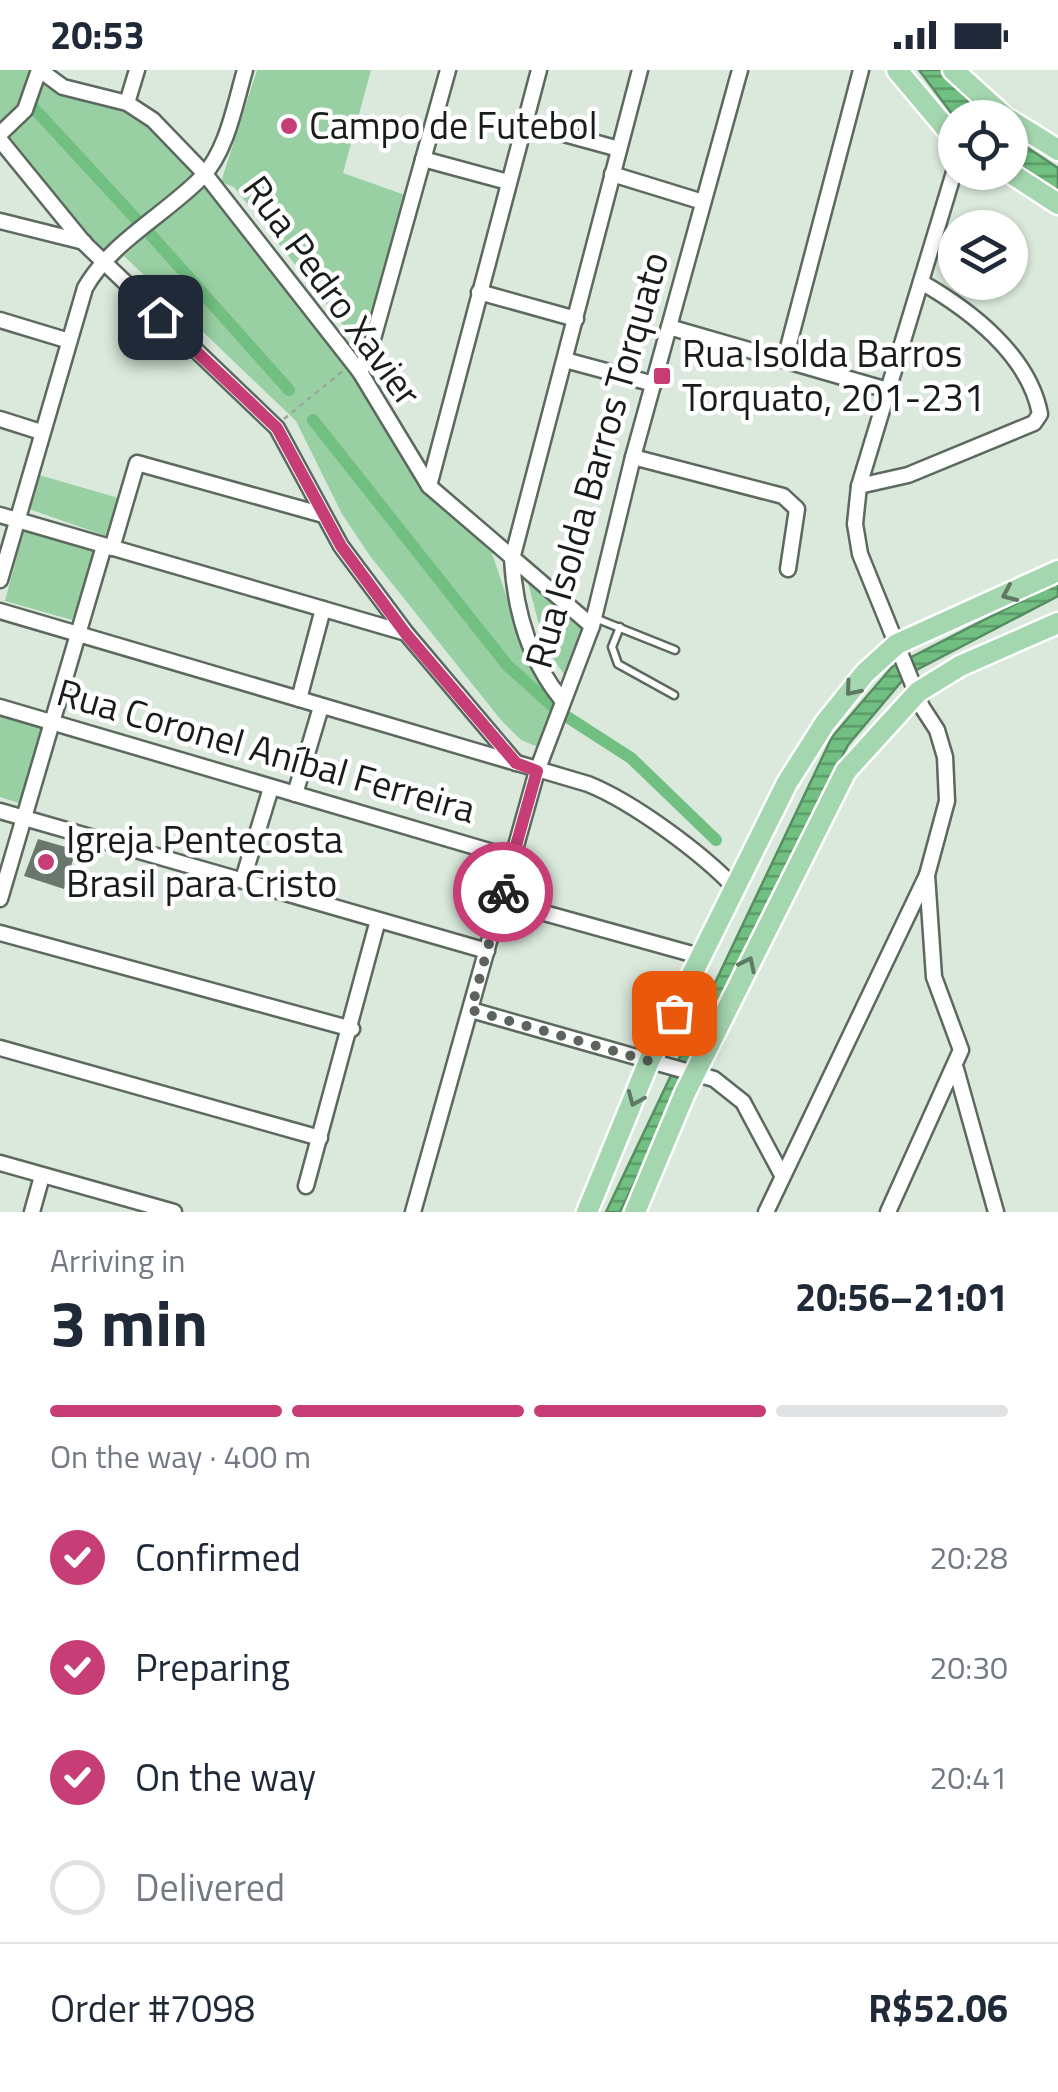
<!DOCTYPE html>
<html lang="en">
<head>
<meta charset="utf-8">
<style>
	body { margin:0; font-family:"Titillium Web",sans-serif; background:#f2f2f3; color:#1f2937; height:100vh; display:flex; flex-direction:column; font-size:38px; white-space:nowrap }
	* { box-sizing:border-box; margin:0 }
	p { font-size:32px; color:#747a83 }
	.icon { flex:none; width:55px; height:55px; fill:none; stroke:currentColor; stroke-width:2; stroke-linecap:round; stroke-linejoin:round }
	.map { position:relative; height:1142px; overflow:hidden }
	.drawer { display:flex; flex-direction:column; background:#fff; flex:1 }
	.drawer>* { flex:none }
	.tools { position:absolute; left:938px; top:30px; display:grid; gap:20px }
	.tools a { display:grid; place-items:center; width:90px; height:90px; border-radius:50%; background:#fff; box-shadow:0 2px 8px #0004; font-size:50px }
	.pin { position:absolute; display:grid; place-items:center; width:85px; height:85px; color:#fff; margin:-42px; border-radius:20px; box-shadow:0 5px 15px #0006 }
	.courier { position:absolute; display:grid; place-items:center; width:100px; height:100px; margin:-50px; border:8px solid #c73d76; border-radius:50%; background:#fff; color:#222; box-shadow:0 2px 12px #0007 }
	.summary em { font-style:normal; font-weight:700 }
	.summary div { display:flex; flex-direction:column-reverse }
	.summary { display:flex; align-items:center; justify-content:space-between; height:170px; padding:0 50px }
	h1 { font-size:65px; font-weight:700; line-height:75px }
	.bar { display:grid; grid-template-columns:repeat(4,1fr); gap:15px 10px; align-content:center; height:120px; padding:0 50px }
	.bar i { height:12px; border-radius:8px; background:#e0e1e3 }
	.bar .active { background:#c73d76 }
	.bar p { grid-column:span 4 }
	.line { display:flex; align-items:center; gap:25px; padding:0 50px; border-top:2px solid #e0e1e3 }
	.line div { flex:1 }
	ol { padding:0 50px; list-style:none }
	li { display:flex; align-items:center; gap:30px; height:110px }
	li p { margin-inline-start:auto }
	li .icon { padding:10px; border-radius:50%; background:#c73d76; color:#fff; stroke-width:4 }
	li:last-child { color:#747a83 }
	li i { width:55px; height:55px; border:5px solid #e0e1e3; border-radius:50% }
	.status { display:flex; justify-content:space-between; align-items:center; height:70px; padding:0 50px; background:#fff; direction:ltr }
	.status svg { height:28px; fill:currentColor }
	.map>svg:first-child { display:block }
	.park { fill:#99d0a3 }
	.water { fill:url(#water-rules); stroke:#568e62; stroke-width:2.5 }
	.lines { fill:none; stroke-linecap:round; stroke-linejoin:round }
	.canal { stroke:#71bf81; stroke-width:12 }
	.building { fill:#6a776c }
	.service-casing { stroke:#5c695e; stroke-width:11 }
	.minor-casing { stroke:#5c695e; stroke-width:19 }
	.primary-casing { stroke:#fff; stroke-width:25 }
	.path { stroke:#9aa69c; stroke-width:2.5; stroke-dasharray:5 5; stroke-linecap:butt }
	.service { stroke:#fff; stroke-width:6 }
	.minor { stroke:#fff; stroke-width:14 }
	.primary { stroke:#a4d6af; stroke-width:20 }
	.oneway { stroke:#5e7a64 }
	.done { stroke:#5c645d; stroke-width:10; stroke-dasharray:0 18 }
	.route { stroke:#c73d76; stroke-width:12 }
	.poi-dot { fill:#c73d76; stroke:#fff; stroke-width:4 }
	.labels { text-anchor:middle; stroke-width:9; stroke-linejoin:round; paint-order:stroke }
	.poi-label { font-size:38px; fill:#181d19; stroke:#fff; text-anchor:start }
	.street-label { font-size:38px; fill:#181d19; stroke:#fff }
</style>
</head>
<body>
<div class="status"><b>20:53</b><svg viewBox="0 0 49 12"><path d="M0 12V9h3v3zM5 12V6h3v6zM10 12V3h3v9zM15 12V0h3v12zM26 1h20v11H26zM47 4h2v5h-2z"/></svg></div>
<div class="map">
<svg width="1058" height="1142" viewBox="0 0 1058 1142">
	<defs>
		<pattern id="water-rules" width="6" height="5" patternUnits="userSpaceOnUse" patternTransform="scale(2.5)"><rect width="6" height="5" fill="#71bf81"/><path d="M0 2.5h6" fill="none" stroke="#5c9b69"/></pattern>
	</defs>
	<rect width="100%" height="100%" fill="#dae9dc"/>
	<g class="park">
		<polygon points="0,0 47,0 70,16 133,29 153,41 203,101 104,188 0,79"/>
		<polygon points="257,0 371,0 343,103 405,125 365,283 234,117 221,112"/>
		<polygon points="205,112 349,299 426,421 491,480 528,591 556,625 538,677 521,670 501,650 370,486 342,444 296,351 124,186"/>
		<polygon points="39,405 122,429 109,467 29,439"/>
		<polygon points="26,452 100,473 72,550 5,531"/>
		<polygon points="525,501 586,552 564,604 545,578"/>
		<polygon points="0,638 46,652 22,734 0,727"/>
	</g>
	<g class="water">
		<polygon points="919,0 942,0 983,47 955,48"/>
		<polygon points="1010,66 1058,98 1058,121 1010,88"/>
		<polygon points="1058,512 1058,526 907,605 848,675 620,1142 606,1142 832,667 892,597"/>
	</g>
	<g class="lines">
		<g class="canal">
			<polyline points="30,34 137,150"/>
			<polyline points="151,165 289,320"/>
			<polyline points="313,350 507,595 558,641 631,688 716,770"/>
		</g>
	</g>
	<polygon class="building" points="38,769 76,780 64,819 24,806"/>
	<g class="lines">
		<defs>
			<g id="service">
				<polyline points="595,548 675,580"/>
				<polyline points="620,557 612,577 618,594 674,625"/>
			</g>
			<g id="minor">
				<polyline points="40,0 63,17 127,33 153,50 205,104 360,302 429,416 592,556"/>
				<polyline points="127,33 137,0"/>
				<polyline points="524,53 619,79"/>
				<polyline points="0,64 25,40 39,0"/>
				<polyline points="0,70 84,173 277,358 341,476 406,563 516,693"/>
				<polyline points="423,89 508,112"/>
				<polyline points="612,104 703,132"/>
				<polyline points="0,151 84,172"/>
				<polyline points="479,222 576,249"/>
				<polyline points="0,250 66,270"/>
				<polyline points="669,257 891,321"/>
				<polyline points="785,289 861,0"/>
				<polyline points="565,290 654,314"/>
				<polyline points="360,302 371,276 448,0"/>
				<polyline points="0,349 41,362"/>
				<polyline points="633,387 783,426 797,439 788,499"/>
				<polyline points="429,416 539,0"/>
				<path d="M 859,416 L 908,405 L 1034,353 L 1040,344 C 1029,285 970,240 921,212"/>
				<polyline points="0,445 406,563"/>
				<polyline points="112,478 137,393 320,444"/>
				<path d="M 0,510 L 85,218 C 111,172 166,144 202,107 C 227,81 235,34 245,0"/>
				<path d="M 0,541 L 588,714 C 633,732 702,783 735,818"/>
				<polyline points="299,629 323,539"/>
				<path d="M 562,630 C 529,590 515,541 512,489 L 640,0"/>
				<polyline points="0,637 513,788"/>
				<polyline points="295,724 321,637"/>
				<polyline points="0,741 487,881"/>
				<polyline points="243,809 271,718"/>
				<polyline points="0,829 104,476"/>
				<polyline points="501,831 703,887"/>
				<polyline points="0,863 352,959"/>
				<polyline points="471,940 714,1009 743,1032 782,1105"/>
				<polyline points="0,978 320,1068"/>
				<polyline points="956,999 996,1142"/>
				<polyline points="0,1093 174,1142"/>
				<polyline points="306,1116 378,850"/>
				<polyline points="32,1142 42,1106"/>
				<polyline points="413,1142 537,701 592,556 633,387 740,0"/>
				<polyline points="766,1142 927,805 947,731 945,687 937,660 922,637 860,484 855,454 859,416 955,99"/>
				<polyline points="888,1142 961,980 934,907 927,805"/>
			</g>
			<g id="primary">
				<polyline points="897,0 955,69"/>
				<polyline points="953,0 1006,48"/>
				<polyline points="1010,50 1058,80"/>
				<polyline points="1009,102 1058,134"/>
				<polyline points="587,1142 649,991 787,713 825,653 865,603 897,574 1058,501"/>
				<polyline points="635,1142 685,1023 846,701 918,622 960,596 1058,553"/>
			</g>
		</defs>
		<use href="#service" class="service-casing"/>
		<use href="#minor" class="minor-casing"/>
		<use href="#primary" class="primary-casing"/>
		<polyline class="path" points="284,349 344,300"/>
		<use href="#service" class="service"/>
		<use href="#minor" class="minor"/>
		<use href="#primary" class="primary"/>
	</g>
	<defs><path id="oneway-chevron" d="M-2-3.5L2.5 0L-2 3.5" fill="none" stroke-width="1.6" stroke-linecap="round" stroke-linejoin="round" transform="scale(2.5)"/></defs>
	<g class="oneway">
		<use href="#oneway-chevron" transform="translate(1009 524) rotate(156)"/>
		<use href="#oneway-chevron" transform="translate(852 619) rotate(130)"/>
		<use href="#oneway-chevron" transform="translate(748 894) rotate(-64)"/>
		<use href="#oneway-chevron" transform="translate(635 1029) rotate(113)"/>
	</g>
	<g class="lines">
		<polyline class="done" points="503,822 471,940 649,991 674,943"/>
		<polyline class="route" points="160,247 277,358 341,476 406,564 516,693 537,701 503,822"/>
	</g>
	<g class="poi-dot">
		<circle cx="289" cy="56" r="10"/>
		<rect x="652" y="296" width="20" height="20" rx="5"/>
		<circle cx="46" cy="792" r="10"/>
	</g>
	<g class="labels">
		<g class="poi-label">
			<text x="309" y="69">Campo de Futebol</text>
			<text x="682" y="297">Rua Isolda Barros<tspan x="682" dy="44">Torquato, 201-231</tspan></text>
			<text x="66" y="783">Igreja Pentecosta<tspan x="66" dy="44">Brasil para Cristo</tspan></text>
		</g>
		<g class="street-label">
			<text transform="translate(332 221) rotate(54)" y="13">Rua Pedro Xavier</text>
			<text transform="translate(597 390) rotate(-74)" y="13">Rua Isolda Barros Torquato</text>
			<text transform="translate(266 681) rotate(16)" y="13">Rua Coronel Aníbal Ferreira</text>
		</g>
	</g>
</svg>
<div class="tools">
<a><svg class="icon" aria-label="locate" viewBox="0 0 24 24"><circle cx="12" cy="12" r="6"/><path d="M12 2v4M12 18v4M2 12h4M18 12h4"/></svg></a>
<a><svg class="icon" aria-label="layers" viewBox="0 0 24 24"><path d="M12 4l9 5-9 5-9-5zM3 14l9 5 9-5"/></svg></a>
</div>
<div class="pin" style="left:674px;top:943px;background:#ea580c"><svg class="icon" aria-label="bag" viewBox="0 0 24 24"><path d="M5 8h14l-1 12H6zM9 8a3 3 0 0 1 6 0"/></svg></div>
<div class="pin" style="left:160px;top:247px;background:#1f2937"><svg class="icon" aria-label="home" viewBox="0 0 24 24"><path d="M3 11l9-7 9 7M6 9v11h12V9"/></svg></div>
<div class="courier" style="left:503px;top:822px"><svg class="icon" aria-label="bike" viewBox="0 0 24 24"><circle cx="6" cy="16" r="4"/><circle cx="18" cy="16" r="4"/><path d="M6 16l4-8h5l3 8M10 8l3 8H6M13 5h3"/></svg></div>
</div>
<section class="drawer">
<div class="summary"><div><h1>3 min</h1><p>Arriving in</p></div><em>20:56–21:01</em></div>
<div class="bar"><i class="active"></i><i class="active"></i><i class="active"></i><i></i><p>On the way · 400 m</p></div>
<ol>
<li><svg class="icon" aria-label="check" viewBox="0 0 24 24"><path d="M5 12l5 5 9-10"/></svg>Confirmed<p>20:28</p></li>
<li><svg class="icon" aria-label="check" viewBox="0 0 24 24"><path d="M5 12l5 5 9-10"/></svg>Preparing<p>20:30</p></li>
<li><svg class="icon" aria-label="check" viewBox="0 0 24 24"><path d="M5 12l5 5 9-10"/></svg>On the way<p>20:41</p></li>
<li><i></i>Delivered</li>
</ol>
<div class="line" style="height:130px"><div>Order #7098</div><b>R$52.06</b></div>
</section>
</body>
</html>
